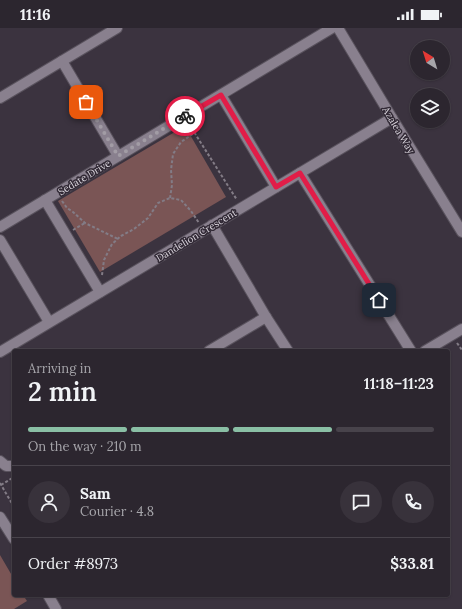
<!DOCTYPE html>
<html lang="en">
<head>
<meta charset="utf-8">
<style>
	body { margin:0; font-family:Lora,serif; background:#38323b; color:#f1f3f6; height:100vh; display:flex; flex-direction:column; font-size:15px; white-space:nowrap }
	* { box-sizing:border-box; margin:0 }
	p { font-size:13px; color:#a6a5aa }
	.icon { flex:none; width:22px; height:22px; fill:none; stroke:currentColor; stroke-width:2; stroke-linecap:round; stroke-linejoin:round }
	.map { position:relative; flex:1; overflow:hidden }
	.side { position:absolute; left:12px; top:321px; width:438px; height:248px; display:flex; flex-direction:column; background:#2c262f; border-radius:4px; box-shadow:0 1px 3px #0004,0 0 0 1px #48434b }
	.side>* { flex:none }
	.needle { width:26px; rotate:322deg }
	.fabs { position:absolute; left:410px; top:12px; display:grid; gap:8px }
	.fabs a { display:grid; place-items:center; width:40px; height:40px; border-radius:50%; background:#2c262f; box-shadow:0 1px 3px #0004,0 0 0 1px #48434b; font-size:20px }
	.pin { position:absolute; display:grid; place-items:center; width:34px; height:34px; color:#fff; margin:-17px; border-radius:8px; box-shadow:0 2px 6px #0006 }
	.courier { position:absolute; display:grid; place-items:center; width:40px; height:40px; margin:-20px; border:3px solid #e11d48; border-radius:50%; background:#fff; color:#222; box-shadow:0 1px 5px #0007 }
	.summary em { font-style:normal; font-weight:600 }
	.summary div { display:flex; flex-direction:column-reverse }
	.summary { display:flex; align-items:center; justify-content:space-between; height:68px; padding:0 16px }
	h1 { font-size:26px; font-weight:600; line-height:30px }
	.bar { display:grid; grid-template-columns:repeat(4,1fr); gap:6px 4px; align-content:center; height:48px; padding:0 16px }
	.bar i { height:5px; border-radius:3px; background:#48434b }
	.bar .current { background:#8abfa5 }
	.bar p { grid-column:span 4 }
	.line { display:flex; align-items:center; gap:10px; padding:0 16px; border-top:1px solid #48434b }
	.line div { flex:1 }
	.round { display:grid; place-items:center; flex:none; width:42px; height:42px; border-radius:21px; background:#38323b }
	.status { display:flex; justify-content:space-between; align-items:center; height:28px; padding:0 20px; background:#2c262f; direction:ltr }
	.status svg { height:11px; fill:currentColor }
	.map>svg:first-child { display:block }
	.green { fill:#7a5555 }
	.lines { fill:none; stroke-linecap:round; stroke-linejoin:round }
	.minor-casing { stroke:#59525d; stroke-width:12 }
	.path { stroke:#837c86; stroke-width:2; stroke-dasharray:3 2; stroke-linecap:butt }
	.minor { stroke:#89808e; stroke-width:10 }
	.done { stroke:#a29ca5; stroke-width:4; stroke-dasharray:0 7.2 }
	.route { stroke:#e11d48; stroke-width:5 }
	.labels { text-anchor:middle; stroke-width:3; stroke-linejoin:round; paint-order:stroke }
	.street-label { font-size:10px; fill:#d9d4dc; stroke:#312935 }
</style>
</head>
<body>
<div class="status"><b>11:16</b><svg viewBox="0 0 49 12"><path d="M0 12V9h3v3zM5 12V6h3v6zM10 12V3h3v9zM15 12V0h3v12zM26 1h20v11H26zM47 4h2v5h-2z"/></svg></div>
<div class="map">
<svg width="462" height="581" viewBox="0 0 462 581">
	<rect width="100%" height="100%" fill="#3b333f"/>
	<g class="green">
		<polygon points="185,98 226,169 100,244 58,173"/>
		<polygon points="0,527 14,551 14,567 23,567 27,573 14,581 0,581"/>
	</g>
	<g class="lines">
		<defs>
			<g id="minor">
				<polyline points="338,0 392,90 462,204"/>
				<polyline points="62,33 118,128"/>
				<polyline points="221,67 276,159"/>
				<polyline points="0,70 117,0"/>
				<polyline points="300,145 411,323"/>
				<polyline points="45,172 100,264"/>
				<polyline points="212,197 266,289 288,323"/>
				<polyline points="0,199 332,0"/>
				<polyline points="0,212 49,294"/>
				<polyline points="209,323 266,289"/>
				<polyline points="425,323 462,301"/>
				<polyline points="0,324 392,90"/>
				<polyline points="0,433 6,438 14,438"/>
				<polyline points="0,489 14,511"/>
				<polyline points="48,567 56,581"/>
			</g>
		</defs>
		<use href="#minor" class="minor-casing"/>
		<g class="path">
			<polyline points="189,96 237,172"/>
			<polyline points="170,170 172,157 171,142 173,126 181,114 194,105"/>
			<polyline points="62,173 67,180 73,184 85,195 118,211"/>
			<polyline points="73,202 85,195"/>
			<polyline points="102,247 104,232 112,216 121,208 134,201 148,190 158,175 170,170 181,172 191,183 199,195"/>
			<polyline points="457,315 462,322"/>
			<polyline points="0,455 14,479"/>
			<polyline points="1,457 14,449"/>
		</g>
		<use href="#minor" class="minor"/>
	</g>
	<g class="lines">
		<polyline class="done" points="86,74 118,128 185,88"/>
		<polyline class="route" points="185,88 221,67 276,159 300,145 379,272"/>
	</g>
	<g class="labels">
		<g class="street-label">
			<text transform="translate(399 102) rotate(59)" y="4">Azalea Way</text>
			<text transform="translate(84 149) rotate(-31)" y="4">Sedate Drive</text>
			<text transform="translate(196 207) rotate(-31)" y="4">Dandelion Crescent</text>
		</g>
	</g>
</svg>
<div class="fabs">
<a><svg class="needle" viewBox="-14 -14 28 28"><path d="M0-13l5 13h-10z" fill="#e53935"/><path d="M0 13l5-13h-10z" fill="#a6a5aa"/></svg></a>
<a><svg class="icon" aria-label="layers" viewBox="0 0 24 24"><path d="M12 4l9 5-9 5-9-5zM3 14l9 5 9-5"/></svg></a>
</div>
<div class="pin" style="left:86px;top:74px;background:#ea580c"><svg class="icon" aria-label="bag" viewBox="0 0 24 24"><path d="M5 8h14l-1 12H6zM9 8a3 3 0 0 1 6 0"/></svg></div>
<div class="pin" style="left:379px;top:272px;background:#1f2937"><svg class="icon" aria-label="home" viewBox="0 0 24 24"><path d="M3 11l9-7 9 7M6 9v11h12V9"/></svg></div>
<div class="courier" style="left:185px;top:88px"><svg class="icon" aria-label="bike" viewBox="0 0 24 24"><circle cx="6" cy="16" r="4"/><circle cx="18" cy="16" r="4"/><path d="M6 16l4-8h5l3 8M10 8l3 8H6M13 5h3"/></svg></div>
<section class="side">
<div class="summary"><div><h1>2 min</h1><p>Arriving in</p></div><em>11:18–11:23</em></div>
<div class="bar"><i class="current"></i><i class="current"></i><i class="current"></i><i></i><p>On the way · 210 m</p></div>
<div class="line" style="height:72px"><a class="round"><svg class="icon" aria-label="person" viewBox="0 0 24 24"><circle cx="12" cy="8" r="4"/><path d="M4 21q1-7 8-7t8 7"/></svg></a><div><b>Sam</b><p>Courier · 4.8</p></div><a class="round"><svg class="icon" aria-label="chat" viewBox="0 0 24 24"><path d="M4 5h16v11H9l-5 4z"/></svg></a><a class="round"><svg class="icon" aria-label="phone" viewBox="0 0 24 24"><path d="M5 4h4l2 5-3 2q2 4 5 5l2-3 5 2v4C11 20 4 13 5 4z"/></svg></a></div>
<div class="line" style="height:52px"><div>Order #8973</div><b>$33.81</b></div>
</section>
</div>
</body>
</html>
